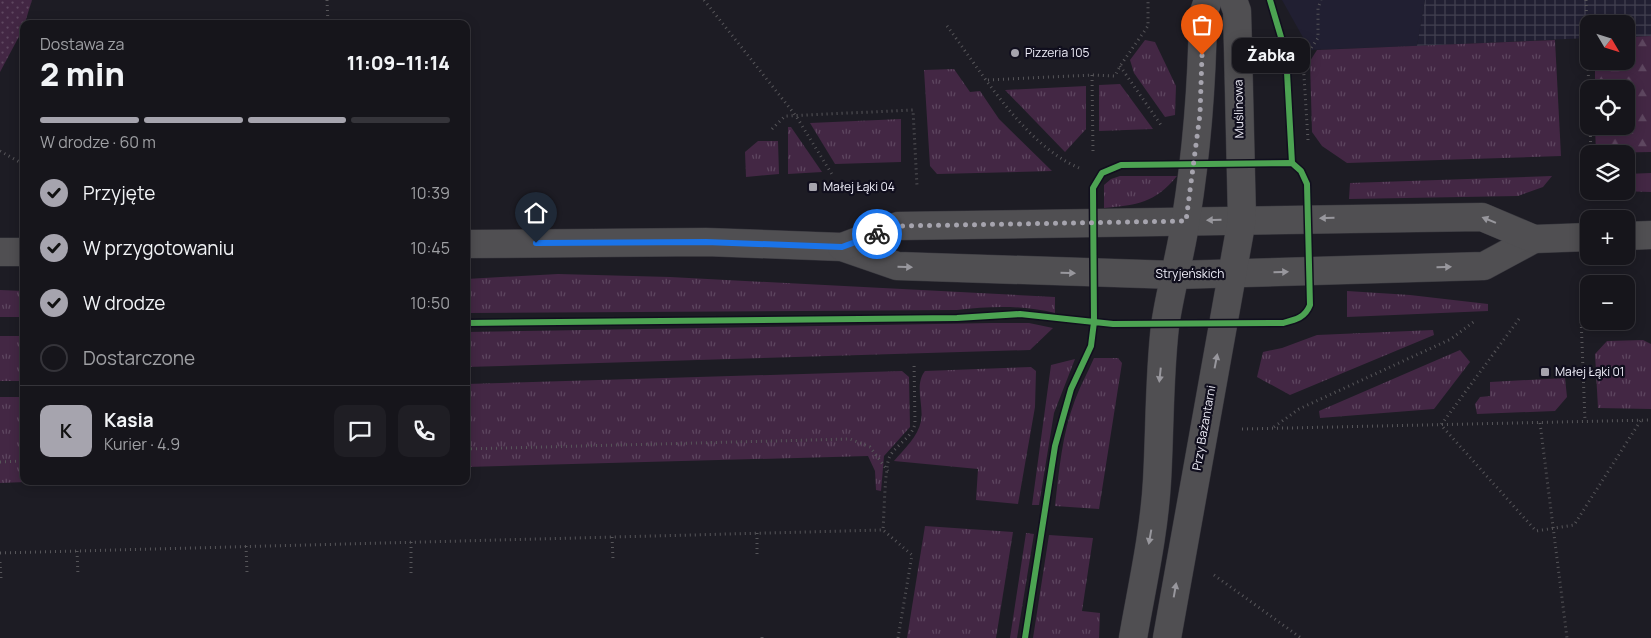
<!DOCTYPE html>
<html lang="pl">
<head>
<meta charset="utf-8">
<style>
	body { margin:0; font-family:Manrope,sans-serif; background:#1f1e24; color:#f1f3f6; height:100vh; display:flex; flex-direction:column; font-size:19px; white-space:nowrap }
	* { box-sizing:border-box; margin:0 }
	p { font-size:16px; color:#9e9fa3 }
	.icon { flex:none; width:28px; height:28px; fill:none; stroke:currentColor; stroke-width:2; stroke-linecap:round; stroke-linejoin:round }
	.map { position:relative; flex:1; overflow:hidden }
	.drawer { position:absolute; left:20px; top:20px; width:450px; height:465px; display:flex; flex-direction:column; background:#16151b; border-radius:10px; box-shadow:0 2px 12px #0003,0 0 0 1px #35343a }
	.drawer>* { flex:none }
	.needle { width:32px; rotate:128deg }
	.buttons { position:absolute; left:1580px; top:15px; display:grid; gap:10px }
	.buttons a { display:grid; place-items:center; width:55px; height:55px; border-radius:10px; background:#16151b; box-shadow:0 2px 12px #0003,0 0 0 1px #35343a; font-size:25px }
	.pin { position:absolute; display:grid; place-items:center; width:42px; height:42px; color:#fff; margin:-51px -21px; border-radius:50% 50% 50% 0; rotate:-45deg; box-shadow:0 0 5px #0007 }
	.pin .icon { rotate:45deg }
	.courier { position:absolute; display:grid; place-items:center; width:50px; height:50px; margin:-25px; border:4px solid #1a73e8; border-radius:50%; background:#fff; color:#222; box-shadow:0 1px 6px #0007 }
	.bubble { position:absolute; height:35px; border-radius:10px; background:#16151b; box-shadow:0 2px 12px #0003,0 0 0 1px #35343a; font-size:16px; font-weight:800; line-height:35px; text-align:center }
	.headline em { font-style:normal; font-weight:800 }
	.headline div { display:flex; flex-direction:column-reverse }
	.headline { display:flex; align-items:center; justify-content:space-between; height:85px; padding:0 20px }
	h1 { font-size:32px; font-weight:800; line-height:38px }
	.bar { display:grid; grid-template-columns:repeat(4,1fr); gap:8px 5px; align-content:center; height:60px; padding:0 20px }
	.bar i { height:6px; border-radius:4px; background:#35343a }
	.bar .active { background:#a6a4ae }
	.bar p { grid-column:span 4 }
	.line { display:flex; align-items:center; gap:12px; padding:0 20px; border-top:1px solid #35343a }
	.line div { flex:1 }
	.round { display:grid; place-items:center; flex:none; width:52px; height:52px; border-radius:10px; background:#1f1e24 }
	ol { padding:0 20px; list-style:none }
	li { display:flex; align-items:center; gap:15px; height:55px }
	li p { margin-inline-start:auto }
	li .icon { padding:5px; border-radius:50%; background:#a6a4ae; color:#111; stroke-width:4 }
	li:last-child { color:#9e9fa3 }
	li i { width:28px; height:28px; border:2px solid #35343a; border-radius:50% }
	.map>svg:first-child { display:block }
	.built { fill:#211f32 }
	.industrial { fill:url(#industrial-grid) }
	.grass { fill:url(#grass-tufts) }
	.forest { fill:url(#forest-firs) }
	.park { fill:url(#park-dots) }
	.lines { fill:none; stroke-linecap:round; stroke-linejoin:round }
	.minor-casing { stroke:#37363d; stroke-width:29 }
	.path { stroke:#57565a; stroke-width:3; stroke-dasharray:1 4; stroke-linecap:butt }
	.minor { stroke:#504f52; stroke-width:28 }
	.cycleway-casing { stroke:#110f1e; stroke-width:9 }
	.cycleway { stroke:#4ca352; stroke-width:6 }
	.oneway { fill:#98979d }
	.done { stroke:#a6a4ae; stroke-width:5; stroke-dasharray:0 9 }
	.route { stroke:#1a73e8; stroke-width:6 }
	.poi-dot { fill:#a6a4ae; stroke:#110f1e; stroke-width:2 }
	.labels { text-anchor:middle; stroke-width:4.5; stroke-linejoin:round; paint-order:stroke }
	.poi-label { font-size:12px; fill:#efeef9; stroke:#110f1e; text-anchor:start }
	.street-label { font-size:12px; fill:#efeef9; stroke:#110f1e }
</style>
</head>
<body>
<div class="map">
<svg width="1651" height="638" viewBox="0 0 1651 638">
	<defs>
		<pattern id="industrial-grid" width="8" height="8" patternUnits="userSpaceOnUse" patternTransform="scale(1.25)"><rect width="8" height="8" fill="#211f32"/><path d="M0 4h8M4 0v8" fill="none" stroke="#424050"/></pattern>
		<pattern id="grass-tufts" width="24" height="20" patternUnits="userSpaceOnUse" patternTransform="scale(1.25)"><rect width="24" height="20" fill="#432744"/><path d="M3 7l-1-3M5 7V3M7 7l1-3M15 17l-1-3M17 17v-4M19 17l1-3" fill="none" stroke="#5e4760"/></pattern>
		<pattern id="forest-firs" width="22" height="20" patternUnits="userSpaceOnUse" patternTransform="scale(1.25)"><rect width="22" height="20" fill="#432744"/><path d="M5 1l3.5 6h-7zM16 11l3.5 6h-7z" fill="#5e4760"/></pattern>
		<pattern id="park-dots" width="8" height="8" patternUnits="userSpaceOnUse" patternTransform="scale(1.25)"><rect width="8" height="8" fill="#432744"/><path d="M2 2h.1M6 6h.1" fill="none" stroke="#5e4760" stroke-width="1.8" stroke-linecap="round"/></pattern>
	</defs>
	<rect width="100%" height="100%" fill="#1d1c24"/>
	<polygon class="built" points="1282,0 1425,0 1417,46 1310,50"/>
	<polygon class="industrial" points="1425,0 1651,0 1651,36 1626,37 1626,24 1589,24 1589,38 1417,46"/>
	<g class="grass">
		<polygon points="1145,40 1155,42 1176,86 1175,115 1165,117 1134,73 1130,60"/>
		<polygon points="1555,40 1561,156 1347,163 1322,146 1312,132 1310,61 1317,50"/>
		<polygon points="954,69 970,92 980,91 999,119 1052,171 937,174 930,166 924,70"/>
		<polygon points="1120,84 1153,129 1099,131 1099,85"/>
		<polygon points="1086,86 1086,129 1065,152 1005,90"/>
		<polygon points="901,119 901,162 835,164 810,123"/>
		<polygon points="788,127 791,127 822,172 788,174"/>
		<polygon points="758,141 778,141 779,174 746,177 745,152"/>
		<polygon points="1651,173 1651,192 1618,191 1626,191 1626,174"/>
		<path d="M 1120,176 L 1177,176 C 1155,203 1137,205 1104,208 L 1104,185 L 1111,179 Z"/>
		<polygon points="1552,176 1543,187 1518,196 1349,199 1350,183"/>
		<path d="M 558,274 L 670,277 L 1055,297 L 1055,313 C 1022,305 991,306 957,310 L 466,313 L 466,279 Z"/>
		<polygon points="0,290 24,291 24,317 0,317"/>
		<polygon points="1347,291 1410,295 1488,304 1488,311 1347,317"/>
		<polygon points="992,323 1029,323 1053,328 1030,350 466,367 466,332"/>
		<polygon points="1433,330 1434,335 1290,395 1257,377 1263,352 1282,348 1317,335"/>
		<rect x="0" y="336" width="24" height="45"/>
		<polygon points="1643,340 1651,344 1651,409 1598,408 1595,354 1607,341"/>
		<polygon points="1460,350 1470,362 1434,409 1320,418 1319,411"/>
		<path d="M 1094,358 L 1118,358 L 1122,363 L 1099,509 L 1055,506 C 1059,471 1062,434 1075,400 C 1080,386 1088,372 1094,358 Z"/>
		<polygon points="1075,359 1054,413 1039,505 1032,505 1051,365"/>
		<path d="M 1031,367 L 1036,371 L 1035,407 L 1018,504 L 976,500 L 978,469 L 894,461 C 904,449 918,437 921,421 C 924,405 914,385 925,371 Z"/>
		<polygon points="902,371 909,377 910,427 884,456 881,491 876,490 875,471 868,456 466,467 466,384"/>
		<polygon points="1565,378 1567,397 1555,411 1477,414 1475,404 1480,397 1490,396 1490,382"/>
		<polygon points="0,397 24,397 24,481 52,481 0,483"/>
		<polygon points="925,526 1013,532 996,638 907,638"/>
		<polygon points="1026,533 1034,534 1017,638 1010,638"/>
		<polygon points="1049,535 1093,538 1082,611 1100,613 1099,638 1033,638"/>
	</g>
	<polygon class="forest" points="1651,36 1651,152 1596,153 1595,126 1626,126 1626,89 1595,89 1595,61 1626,61 1626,37"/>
	<polygon class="park" points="0,0 32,0 23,29 0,72"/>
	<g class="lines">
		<defs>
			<g id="minor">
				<polyline points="1626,236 1651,235"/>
				<polyline points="466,244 706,242 842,247 897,266 1175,275 1484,266 1534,239"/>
				<polyline points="842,247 898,226 1482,217 1534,239 1589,237"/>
				<polyline points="0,252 24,252"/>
				<path d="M 1133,638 C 1142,586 1154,534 1157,481 C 1160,429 1159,378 1165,326 C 1170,290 1181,254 1186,218 C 1197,150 1202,83 1203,15 L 1208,0"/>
				<polyline points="1167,638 1242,219 1238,49 1237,11 1233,0"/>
			</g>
		</defs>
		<use href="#minor" class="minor-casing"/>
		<g class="path">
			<polyline points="327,0 328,24"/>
			<polyline points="704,0 796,116 833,176"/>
			<polyline points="1586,0 1589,96"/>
			<path d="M 947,26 C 983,74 1024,144 1079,168"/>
			<polyline points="1120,66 1161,125"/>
			<polyline points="1092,75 1093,152"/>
			<polyline points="988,80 1092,75 1115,76 1120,66 1148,26 1148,0"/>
			<polyline points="1590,126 1591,154"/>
			<polyline points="772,129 785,116 913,110 917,186"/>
			<polyline points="1308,140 1303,60 1318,38 1318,8 1321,0"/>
			<polyline points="0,151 23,164"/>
			<polyline points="1581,317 1585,421"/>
			<polyline points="1519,319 1441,425 1536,531 1574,525 1641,420"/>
			<polyline points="1540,423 1567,638"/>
			<polyline points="1274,427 1299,409 1451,339 1476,320"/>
			<polyline points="1242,429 1651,420"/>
			<polyline points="466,449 850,439 870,447 888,471"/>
			<polyline points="0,462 24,461"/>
			<polyline points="757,533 757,554"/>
			<polyline points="612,537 613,559"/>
			<polyline points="411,542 411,577"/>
			<polyline points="246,546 247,572"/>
			<polyline points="77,551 78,575"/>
			<polyline points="0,553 883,530"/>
			<polyline points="0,562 1,578"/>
			<polyline points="1214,575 1301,638"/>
			<polyline points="762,637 762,638"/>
			<path d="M 898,638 L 912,555 L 883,530 C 884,516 885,468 889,458 C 895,445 911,439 915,424 L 914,362"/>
		</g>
		<use href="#minor" class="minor"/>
		<defs>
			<g id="cycleway">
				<polyline points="1270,0 1286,54 1292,163"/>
				<path d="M 466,323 L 957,318 L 1020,314 L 1113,324 L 1283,323 C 1295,320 1305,318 1310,305 L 1307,184 L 1301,171 L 1292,163 L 1121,165 L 1102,173 L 1093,188 L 1094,322 L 1091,346 L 1071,389 L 1055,446 L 1025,638"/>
			</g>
		</defs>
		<use href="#cycleway" class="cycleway-casing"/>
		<use href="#cycleway" class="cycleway"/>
	</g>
	<defs><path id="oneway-solid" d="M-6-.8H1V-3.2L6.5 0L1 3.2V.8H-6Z" transform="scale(1.25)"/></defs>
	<g class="oneway">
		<use href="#oneway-solid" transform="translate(1327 218) rotate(179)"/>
		<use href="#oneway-solid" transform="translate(1214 220) rotate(178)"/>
		<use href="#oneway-solid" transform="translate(1489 220) rotate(-158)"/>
		<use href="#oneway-solid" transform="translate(905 267) rotate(2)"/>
		<use href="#oneway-solid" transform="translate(1444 267) rotate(-2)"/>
		<use href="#oneway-solid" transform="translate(1281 272) rotate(-2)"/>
		<use href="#oneway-solid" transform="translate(1068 273) rotate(2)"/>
		<use href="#oneway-solid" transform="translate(1216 361) rotate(-79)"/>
		<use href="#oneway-solid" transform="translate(1160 375) rotate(96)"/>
		<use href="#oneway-solid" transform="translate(1150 537) rotate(100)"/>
		<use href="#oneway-solid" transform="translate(1175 590) rotate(-80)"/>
	</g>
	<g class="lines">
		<polyline class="done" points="877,234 898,226 1186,221 1200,114 1202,55"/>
		<polyline class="route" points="536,243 706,242 842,247 877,234"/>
	</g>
	<g class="poi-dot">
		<circle cx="1015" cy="53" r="5"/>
		<rect x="808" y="182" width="10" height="10" rx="2.5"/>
		<rect x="1540" y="367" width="10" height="10" rx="2.5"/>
	</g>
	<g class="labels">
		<g class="poi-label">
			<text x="1025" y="57">Pizzeria 105</text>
			<text x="823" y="191">Małej Łąki 04</text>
			<text x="1555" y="376">Małej Łąki 01</text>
		</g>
		<g class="street-label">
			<text transform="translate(1239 109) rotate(-91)" y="4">Muślinowa</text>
			<text x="1190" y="278">Stryjeńskich</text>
			<text transform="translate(1204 428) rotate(-80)" y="4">Przy Bażantarni</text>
		</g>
	</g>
</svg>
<div class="buttons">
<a><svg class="needle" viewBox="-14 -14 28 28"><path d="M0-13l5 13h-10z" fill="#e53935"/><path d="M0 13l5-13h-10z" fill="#9e9fa3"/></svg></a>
<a><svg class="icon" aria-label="locate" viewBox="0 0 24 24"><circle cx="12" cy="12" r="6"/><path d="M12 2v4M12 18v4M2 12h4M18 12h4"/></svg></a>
<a><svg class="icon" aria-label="layers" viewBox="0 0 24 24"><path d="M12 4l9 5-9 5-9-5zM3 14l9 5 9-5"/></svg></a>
<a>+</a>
<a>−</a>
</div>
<div class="pin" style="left:1202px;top:55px;background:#ea580c"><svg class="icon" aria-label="bag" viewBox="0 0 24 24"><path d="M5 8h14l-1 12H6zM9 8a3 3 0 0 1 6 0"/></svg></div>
<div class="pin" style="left:536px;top:243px;background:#1f2937"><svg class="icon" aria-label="home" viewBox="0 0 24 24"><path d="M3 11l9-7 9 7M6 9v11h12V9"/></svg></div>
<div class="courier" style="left:877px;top:234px"><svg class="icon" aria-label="bike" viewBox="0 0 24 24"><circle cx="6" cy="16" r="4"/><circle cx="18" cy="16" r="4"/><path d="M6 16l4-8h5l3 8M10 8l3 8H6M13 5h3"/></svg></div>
<div class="bubble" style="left:1232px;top:38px;width:78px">Żabka</div>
<section class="drawer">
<div class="headline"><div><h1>2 min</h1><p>Dostawa za</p></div><em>11:09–11:14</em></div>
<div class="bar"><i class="active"></i><i class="active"></i><i class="active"></i><i></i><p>W drodze · 60 m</p></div>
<ol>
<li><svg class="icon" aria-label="check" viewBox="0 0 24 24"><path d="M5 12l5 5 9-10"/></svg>Przyjęte<p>10:39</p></li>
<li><svg class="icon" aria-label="check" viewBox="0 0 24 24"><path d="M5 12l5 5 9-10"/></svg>W przygotowaniu<p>10:45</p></li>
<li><svg class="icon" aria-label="check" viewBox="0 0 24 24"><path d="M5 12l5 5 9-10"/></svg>W drodze<p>10:50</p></li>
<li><i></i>Dostarczone</li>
</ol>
<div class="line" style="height:90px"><b class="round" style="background:#a6a4ae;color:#111">K</b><div><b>Kasia</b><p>Kurier · 4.9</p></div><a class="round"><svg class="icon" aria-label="chat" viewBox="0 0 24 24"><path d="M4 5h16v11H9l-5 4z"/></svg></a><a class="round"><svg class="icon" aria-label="phone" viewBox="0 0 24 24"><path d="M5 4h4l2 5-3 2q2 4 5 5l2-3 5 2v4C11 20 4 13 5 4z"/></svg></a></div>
</section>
</div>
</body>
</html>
